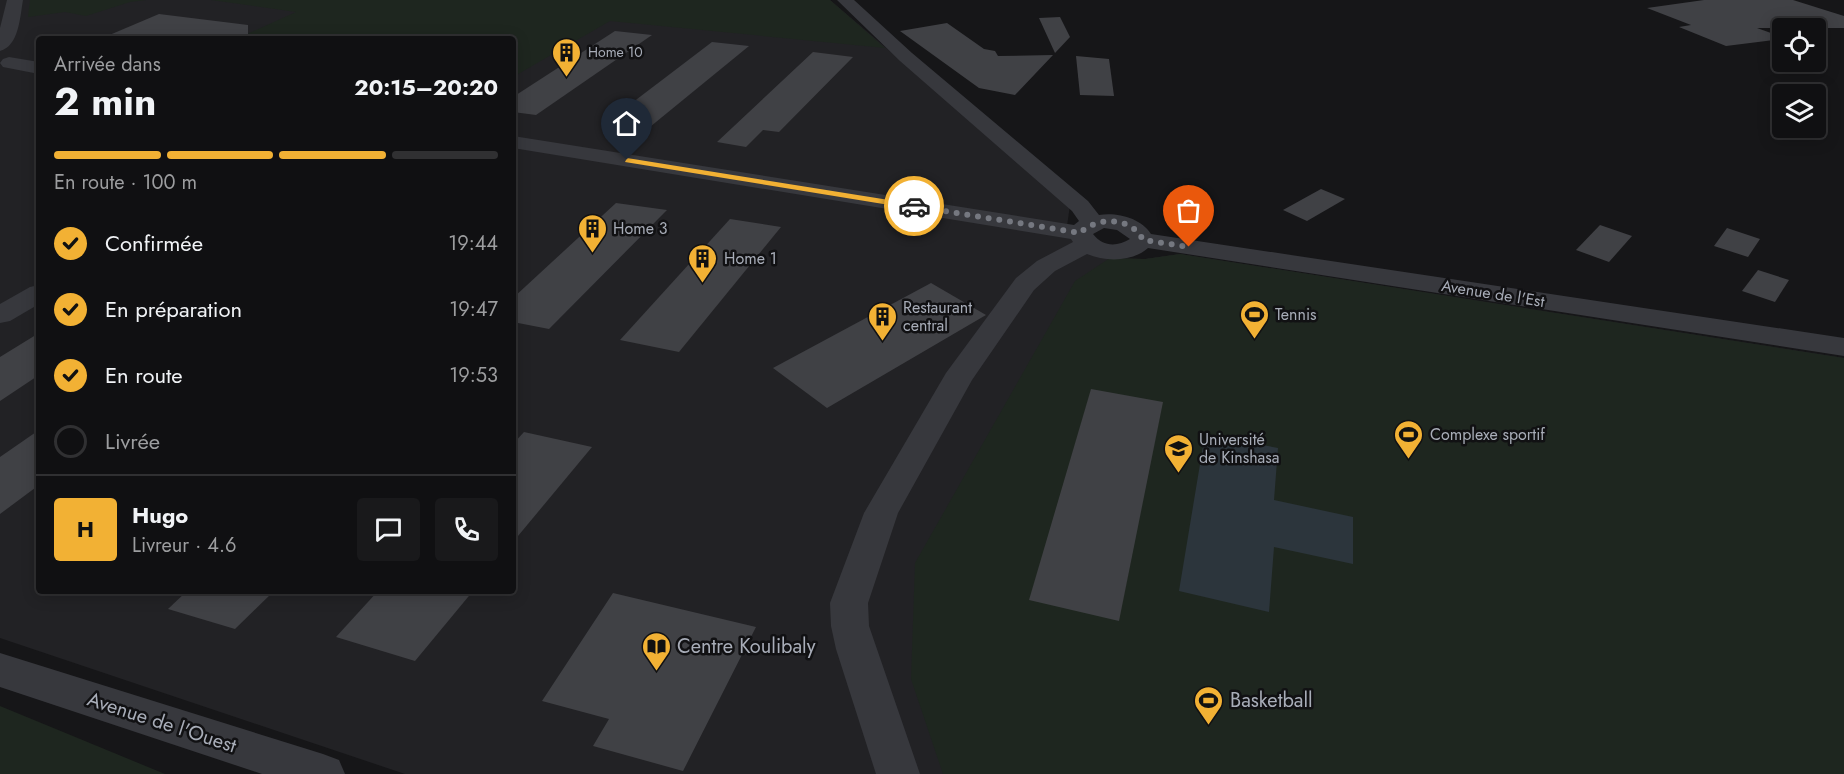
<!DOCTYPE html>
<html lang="fr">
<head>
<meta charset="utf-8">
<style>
	body { margin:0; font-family:Jost,sans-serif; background:#19191b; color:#f1f3f6; height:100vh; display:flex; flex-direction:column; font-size:22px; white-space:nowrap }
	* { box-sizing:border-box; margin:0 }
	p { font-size:20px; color:#9c9d9f }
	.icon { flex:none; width:33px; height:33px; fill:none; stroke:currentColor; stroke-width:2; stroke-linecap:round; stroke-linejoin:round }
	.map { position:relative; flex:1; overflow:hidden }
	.panel { position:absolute; left:36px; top:36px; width:480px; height:558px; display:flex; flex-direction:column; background:#101012; border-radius:6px; box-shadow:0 3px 15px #0003,0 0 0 2px #303032 }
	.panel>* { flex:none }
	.controls { position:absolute; left:1772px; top:18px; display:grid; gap:12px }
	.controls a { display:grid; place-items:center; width:54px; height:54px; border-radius:6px; background:#101012; box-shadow:0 3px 15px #0003,0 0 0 2px #303032; font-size:30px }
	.pin { position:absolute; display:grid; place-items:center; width:51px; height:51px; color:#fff; margin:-62px -26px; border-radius:50% 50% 50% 0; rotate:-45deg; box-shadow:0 0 6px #0007 }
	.pin .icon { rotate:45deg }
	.courier { position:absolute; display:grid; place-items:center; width:60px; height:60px; margin:-30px; border:4px solid #f2b134; border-radius:50%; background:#fff; color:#222; box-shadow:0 2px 8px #0007 }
	.headline em { font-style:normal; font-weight:700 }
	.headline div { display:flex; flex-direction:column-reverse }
	.headline { display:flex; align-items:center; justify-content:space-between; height:102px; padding:0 18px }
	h1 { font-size:39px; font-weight:700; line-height:45px }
	.bar { display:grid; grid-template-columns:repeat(4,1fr); gap:9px 6px; align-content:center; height:72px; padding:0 18px }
	.bar i { height:8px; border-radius:4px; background:#303032 }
	.bar .active { background:#f2b134 }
	.bar p { grid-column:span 4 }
	.line { display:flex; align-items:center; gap:15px; padding:0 18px; border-top:2px solid #303032 }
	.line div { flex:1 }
	.round { display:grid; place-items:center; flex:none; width:63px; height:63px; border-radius:6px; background:#19191b }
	ol { padding:0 18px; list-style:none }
	li { display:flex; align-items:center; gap:18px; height:66px }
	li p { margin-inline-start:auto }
	li .icon { padding:6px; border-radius:50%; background:#f2b134; color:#111; stroke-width:4 }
	li:last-child { color:#9c9d9f }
	li i { width:33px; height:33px; border:3px solid #303032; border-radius:50% }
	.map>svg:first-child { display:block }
	.built { fill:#222225; fill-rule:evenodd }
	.green { fill:#1e261f }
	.water { fill:#2c353c }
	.building { fill:#404145 }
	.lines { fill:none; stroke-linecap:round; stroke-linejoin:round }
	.minor { fill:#37383d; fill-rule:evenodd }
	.route { fill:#f2b134 }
	.done { stroke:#757880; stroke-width:6; stroke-dasharray:0 10.8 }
	.labels { text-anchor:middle; stroke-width:5; stroke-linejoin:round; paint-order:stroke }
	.far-poi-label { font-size:14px; fill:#a8adb8; stroke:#111113; text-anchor:start }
	.poi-label { font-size:16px; fill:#a8adb8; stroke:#111113; text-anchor:start }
	.street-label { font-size:16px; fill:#a8adb8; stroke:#111113 }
	.near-poi-label { font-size:20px; fill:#a8adb8; stroke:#111113; text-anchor:start }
	.near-street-label { font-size:20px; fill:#a8adb8; stroke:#111113 }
</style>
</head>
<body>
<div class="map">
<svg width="1844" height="774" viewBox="0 0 1844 774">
	<rect width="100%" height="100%" fill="#161618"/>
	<path class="built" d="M 0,0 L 830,0 L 1070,205 L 1067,226 L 1110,258 L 1145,259 L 1180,254 L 1844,358 L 1844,774 L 405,774 L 0,638 ZM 39,39 L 513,39 L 513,591 L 39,591 Z"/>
	<g class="green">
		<polygon points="30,0 146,0 130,2 86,16 65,12 28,17"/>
		<polygon points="211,0 830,0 885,48 610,21 513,77 513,39 236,39 296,12"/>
		<polygon points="1180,254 1844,358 1844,774 943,774 911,679 915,563 1075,281 1110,258 1145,259"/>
		<polygon points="0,706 165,774 0,774"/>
	</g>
	<polygon class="water" points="1205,434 1278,448 1274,500 1353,517 1353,564 1274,547 1269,612 1179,591"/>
	<g class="building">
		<polygon points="1704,0 1793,0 1844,16 1844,28 1757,28 1782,37 1782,39 1726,46 1679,27 1691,25 1647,8"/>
		<polygon points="159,14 248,25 248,39 100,39"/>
		<polygon points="1060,17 1070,37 1055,53 1039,18"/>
		<polygon points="947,23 984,49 995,51 998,56 1053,55 1015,95 979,88 900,31"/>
		<polygon points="615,31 652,35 536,115 513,112 513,97"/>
		<polygon points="712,42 749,46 645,131 603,125"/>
		<polygon points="813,52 853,57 779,132 763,130 746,147 717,142"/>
		<polygon points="1076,56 1109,59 1114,96 1080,95"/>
		<polygon points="1321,189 1345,199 1307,221 1283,210"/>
		<polygon points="616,203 667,210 549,329 513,322 513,298"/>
		<polygon points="730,219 781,227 679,352 620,340"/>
		<polygon points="1600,225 1632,236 1609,262 1576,250"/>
		<polygon points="1727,228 1760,239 1748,257 1714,246"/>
		<polygon points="1758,270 1789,280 1775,302 1742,291"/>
		<polygon points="931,283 986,315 827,408 773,368"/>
		<polygon points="39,333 39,375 0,401 0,357"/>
		<polygon points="1091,389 1163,402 1119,621 1029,600"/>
		<polygon points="39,430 39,485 0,514 0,457"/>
		<polygon points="524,432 592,447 513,542 513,444"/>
		<polygon points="187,591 274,591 235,629 168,609"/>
		<polygon points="378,591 473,591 415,661 336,637"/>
		<polygon points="613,593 756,627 683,771 593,746 609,719 542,701"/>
	</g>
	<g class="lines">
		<g class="minor">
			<path d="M 7,0 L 23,0 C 20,17 19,46 0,51 L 0,28 Z"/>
			<path d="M 837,0 L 854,0 L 912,53 L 1088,201 L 1099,215 C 1117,212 1141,218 1151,234 L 1844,338 L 1844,356 L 1148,248 C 1132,262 1106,262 1087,254 L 1055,271 L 1034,290 L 972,380 L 898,513 L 868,603 L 869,626 L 920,774 L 876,774 L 836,649 L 831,626 L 830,603 L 864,513 L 946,373 L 1016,278 L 1037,261 L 1073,242 L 1071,239 L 513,148 L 513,136 L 1074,225 L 1079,221 L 1072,211 L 900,61 ZM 1104,228 L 1117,230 L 1130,239 C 1117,247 1103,247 1093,234 Z"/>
			<polygon points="9,57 39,62 39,74 3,67 0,63 3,59"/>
			<polygon points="39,285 39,304 10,321 0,323 0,304 30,287"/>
			<polygon points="0,653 323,754 339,760 345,774 262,774 0,687"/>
		</g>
	</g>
	<polygon class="route" points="627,158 914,204 918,206 914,209 625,162"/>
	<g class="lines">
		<path class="done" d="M 914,206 L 1080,233 C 1097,216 1132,217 1143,240 L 1189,247"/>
	</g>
	<defs>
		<symbol id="building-pin" viewBox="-11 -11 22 30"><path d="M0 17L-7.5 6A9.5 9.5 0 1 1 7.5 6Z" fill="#f2b134" stroke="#111113"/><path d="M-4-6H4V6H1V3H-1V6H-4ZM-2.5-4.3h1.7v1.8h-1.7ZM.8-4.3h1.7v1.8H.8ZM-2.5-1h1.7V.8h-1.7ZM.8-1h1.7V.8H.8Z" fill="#111"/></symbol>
		<symbol id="stadium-pin" viewBox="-11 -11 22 30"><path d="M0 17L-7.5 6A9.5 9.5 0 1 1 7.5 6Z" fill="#f2b134" stroke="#111113"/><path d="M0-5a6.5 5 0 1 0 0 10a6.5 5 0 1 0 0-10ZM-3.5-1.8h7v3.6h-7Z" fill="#111"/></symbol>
		<symbol id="university-pin" viewBox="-11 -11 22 30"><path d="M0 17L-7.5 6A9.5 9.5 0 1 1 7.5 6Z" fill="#f2b134" stroke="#111113"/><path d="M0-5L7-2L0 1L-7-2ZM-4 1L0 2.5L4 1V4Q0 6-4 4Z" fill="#111"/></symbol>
		<symbol id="library-pin" viewBox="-11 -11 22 30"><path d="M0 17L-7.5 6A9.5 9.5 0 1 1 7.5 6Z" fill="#f2b134" stroke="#111113"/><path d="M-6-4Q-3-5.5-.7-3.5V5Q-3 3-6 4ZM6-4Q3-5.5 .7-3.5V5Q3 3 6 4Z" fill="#111"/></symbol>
	</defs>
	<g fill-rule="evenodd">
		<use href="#building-pin" x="550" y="36" width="33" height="45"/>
		<use href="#building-pin" x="576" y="212" width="33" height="45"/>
		<use href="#building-pin" x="686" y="242" width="33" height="45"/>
		<use href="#stadium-pin" x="1238" y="298" width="33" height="45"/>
		<use href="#building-pin" x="866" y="300" width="33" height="45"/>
		<use href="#stadium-pin" x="1392" y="418" width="33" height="45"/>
		<use href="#university-pin" x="1162" y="432" width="33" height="45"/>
		<use href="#library-pin" x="640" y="630" width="33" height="45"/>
		<use href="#stadium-pin" x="1192" y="684" width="33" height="45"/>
	</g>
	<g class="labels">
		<g class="far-poi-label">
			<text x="588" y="57">Home 10</text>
		</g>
		<g class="poi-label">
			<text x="613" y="234">Home 3</text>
			<text x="724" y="264">Home 1</text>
			<text x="903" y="313">Restaurant<tspan x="903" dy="18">central</tspan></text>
			<text x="1275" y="320">Tennis</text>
			<text x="1430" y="440">Complexe sportif</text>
			<text x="1199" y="445">Université<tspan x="1199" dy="18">de Kinshasa</tspan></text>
		</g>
		<g class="street-label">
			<text transform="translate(1493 293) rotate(9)" y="6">Avenue de l'Est</text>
		</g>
		<g class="near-poi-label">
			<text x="677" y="653">Centre Koulibaly</text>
			<text x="1230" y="707">Basketball</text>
		</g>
		<g class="near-street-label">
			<text transform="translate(162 722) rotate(18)" y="7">Avenue de l'Ouest</text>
		</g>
	</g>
</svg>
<div class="controls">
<a><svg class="icon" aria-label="locate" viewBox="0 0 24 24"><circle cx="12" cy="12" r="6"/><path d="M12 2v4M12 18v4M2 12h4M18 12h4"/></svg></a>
<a><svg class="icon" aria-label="layers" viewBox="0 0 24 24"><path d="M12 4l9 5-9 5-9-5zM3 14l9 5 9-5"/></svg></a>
</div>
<div class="pin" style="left:1189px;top:247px;background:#ea580c"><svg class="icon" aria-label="bag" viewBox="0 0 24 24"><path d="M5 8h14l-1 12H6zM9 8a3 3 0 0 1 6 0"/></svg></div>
<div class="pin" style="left:627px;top:160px;background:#1f2937"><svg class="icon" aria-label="home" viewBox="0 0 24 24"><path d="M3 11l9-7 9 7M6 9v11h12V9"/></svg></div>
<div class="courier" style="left:914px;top:206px"><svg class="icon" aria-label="car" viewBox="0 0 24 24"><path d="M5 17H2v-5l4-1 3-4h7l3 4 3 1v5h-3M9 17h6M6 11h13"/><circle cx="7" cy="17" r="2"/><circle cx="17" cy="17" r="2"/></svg></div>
<section class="panel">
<div class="headline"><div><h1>2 min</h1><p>Arrivée dans</p></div><em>20:15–20:20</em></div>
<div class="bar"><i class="active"></i><i class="active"></i><i class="active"></i><i></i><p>En route · 100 m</p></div>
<ol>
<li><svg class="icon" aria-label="check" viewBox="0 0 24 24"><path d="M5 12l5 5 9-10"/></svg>Confirmée<p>19:44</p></li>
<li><svg class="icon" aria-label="check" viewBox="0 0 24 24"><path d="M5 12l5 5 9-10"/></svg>En préparation<p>19:47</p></li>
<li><svg class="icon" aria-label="check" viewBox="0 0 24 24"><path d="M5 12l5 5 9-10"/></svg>En route<p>19:53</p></li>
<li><i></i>Livrée</li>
</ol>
<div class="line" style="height:108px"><b class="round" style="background:#f2b134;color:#111">H</b><div><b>Hugo</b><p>Livreur · 4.6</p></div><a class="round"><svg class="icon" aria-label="chat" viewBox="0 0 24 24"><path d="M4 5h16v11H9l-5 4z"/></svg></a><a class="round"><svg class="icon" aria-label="phone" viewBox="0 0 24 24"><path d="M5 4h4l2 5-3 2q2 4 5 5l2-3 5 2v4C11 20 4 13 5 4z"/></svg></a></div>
</section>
</div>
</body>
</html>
